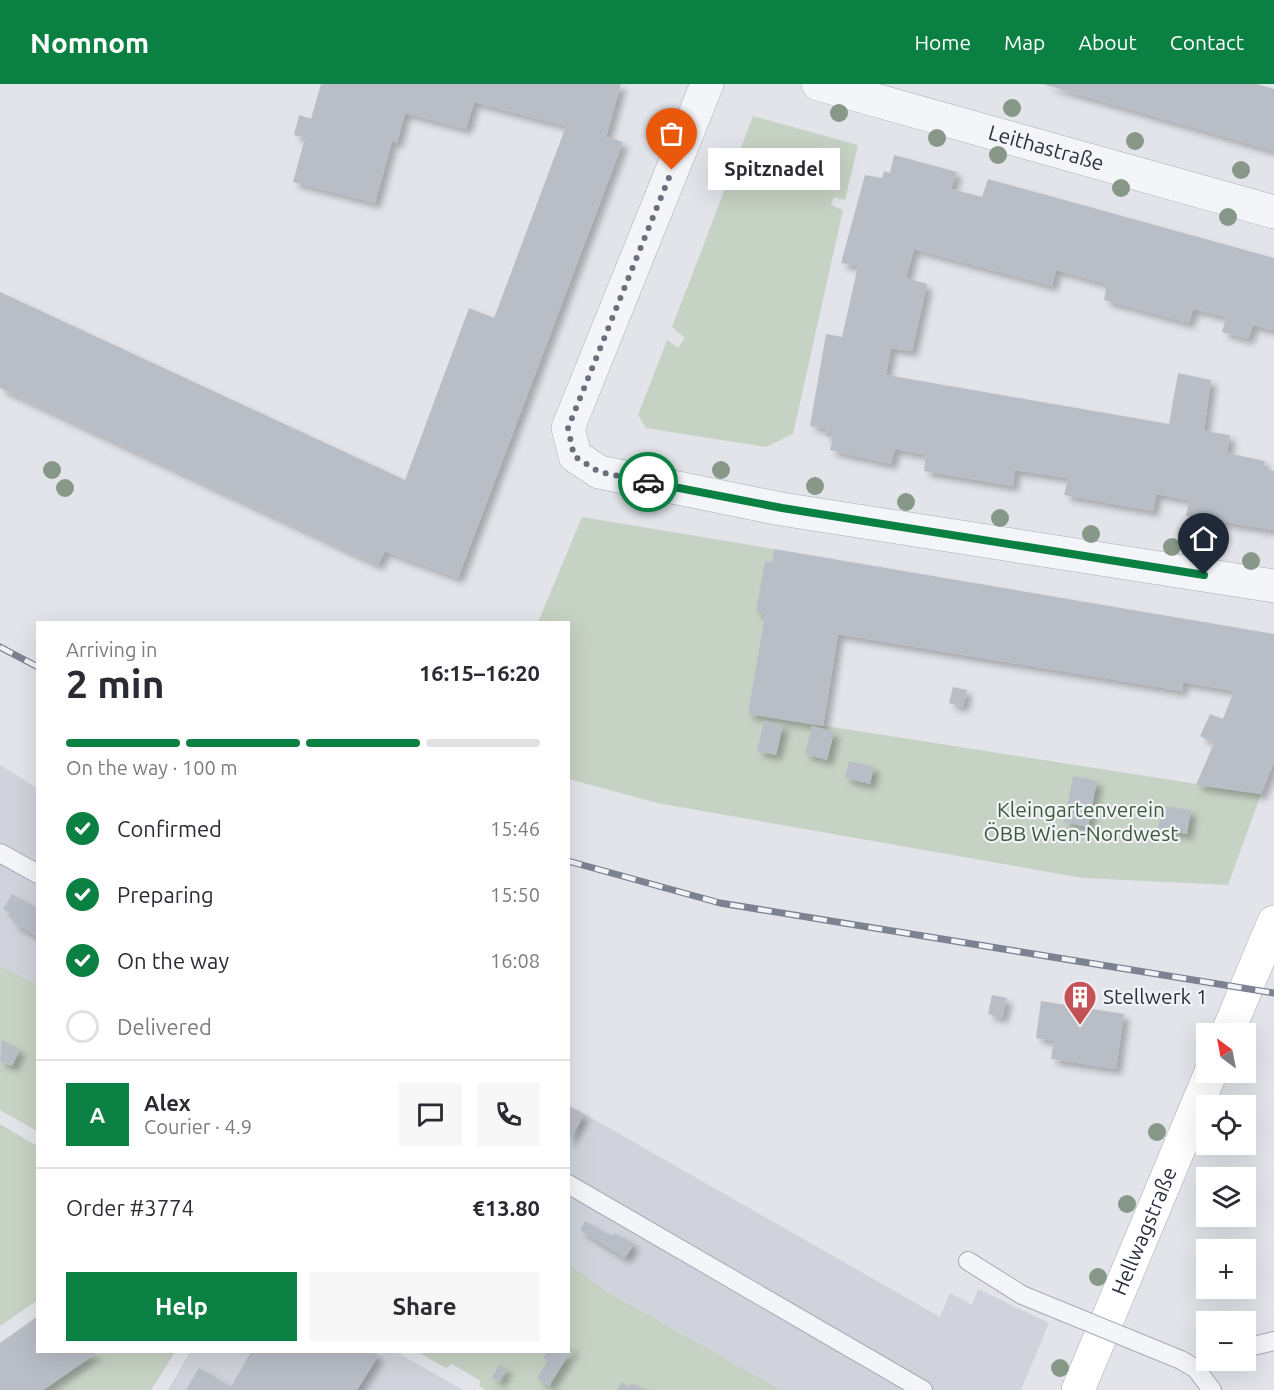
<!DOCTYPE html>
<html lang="en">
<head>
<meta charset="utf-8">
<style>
	body { margin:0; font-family:Ubuntu,sans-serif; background:#f7f7f7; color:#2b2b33; height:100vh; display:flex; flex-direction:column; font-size:22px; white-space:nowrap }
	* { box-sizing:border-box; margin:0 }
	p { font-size:20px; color:#7c7c81 }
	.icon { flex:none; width:33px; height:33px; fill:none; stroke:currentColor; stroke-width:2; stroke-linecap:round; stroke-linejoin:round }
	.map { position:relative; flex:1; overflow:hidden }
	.details { position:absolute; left:36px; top:537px; width:534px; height:732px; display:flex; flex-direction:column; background:#fff; border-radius:0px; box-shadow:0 6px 24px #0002 }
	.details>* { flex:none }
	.needle { width:39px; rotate:328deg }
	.fabs { position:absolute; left:1196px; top:939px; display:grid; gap:12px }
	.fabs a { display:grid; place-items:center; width:60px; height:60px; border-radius:0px; background:#fff; box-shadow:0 6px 24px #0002; font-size:30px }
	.pin { position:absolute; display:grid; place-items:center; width:51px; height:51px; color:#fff; margin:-62px -26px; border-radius:50% 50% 50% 0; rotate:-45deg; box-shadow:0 0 6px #0007 }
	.pin .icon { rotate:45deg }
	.courier { position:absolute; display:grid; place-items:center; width:60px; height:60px; margin:-30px; border:4px solid #0b8043; border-radius:50%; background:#fff; color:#222; box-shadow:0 2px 8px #0007 }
	.bubble { position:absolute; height:42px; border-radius:0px; background:#fff; box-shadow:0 6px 24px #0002; font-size:20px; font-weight:700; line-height:42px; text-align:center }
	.overview em { font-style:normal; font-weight:700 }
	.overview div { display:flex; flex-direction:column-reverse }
	.overview { display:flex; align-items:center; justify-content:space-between; height:102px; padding:0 30px }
	h1 { font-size:39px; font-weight:700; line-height:45px }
	.bar { display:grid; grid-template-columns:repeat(4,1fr); gap:9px 6px; align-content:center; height:72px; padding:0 30px }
	.bar i { height:8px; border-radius:4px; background:#e1e1e2 }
	.bar .selected { background:#0b8043 }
	.bar p { grid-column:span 4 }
	.line { display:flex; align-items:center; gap:15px; padding:0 30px; border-top:2px solid #e1e1e2 }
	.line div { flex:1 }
	.round { display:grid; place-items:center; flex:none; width:63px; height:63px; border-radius:0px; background:#f7f7f7 }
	ol { padding:0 30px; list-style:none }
	li { display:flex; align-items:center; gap:18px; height:66px }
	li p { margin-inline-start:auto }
	li .icon { padding:6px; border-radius:50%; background:#0b8043; color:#fff; stroke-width:4 }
	li:last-child { color:#7c7c81 }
	li i { width:33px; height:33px; border:3px solid #e1e1e2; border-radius:50% }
	.action { display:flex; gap:12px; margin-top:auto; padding:12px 30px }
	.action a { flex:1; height:69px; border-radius:0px; background:#0b8043; color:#fff; font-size:24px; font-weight:700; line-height:69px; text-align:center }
	.action a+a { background:#f7f7f7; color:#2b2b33 }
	header { display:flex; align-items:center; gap:36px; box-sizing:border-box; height:84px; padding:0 30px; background:#0b8043; color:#fff }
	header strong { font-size:28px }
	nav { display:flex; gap:33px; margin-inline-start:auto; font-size:21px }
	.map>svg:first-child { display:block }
	.built { fill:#d0d3db }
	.green { fill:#c6d2c4 }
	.building { fill:#b9bdc6; filter:url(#shadow) }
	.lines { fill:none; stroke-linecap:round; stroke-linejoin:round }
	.lane-casing { stroke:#a7aab3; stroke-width:20 }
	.street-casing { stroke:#a7aab3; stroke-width:34 }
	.secondary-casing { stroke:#a7aab3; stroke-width:34 }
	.lane { stroke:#f4f5f8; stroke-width:18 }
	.street { stroke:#f4f5f8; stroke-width:33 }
	.secondary { stroke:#fff; stroke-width:33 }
	.rail-casing { stroke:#7d8292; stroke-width:7 }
	.rail { stroke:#f1f3f7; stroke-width:4.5; stroke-dasharray:14; stroke-linecap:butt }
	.lane-bridge-casing { stroke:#a7aab3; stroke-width:20; stroke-linecap:butt }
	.lane-bridge { stroke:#f4f5f8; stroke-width:18 }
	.tree { fill:#879889 }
	.done { stroke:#6b6f7b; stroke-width:6; stroke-dasharray:0 10.8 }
	.route { stroke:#0b8043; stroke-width:8 }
	.labels { text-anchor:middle; stroke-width:4.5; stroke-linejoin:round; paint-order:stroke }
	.street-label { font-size:21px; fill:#2b3040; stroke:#f1f3f7 }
	.park-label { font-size:21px; fill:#3c5a3a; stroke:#f1f3f7 }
	.poi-label { font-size:21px; fill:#2b3040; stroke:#f1f3f7; text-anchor:start }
</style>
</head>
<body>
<header>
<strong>Nomnom</strong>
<nav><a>Home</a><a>Map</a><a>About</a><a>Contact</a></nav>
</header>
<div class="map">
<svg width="1274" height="1306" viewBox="0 0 1274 1306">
	<defs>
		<filter id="shadow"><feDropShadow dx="5.5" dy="5.5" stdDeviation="3" flood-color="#0004"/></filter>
	</defs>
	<rect width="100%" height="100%" fill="#e2e4e9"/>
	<g class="built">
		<polygon points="0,681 37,704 37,900 0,882"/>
		<polygon points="569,1021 940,1233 950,1209 972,1221 978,1205 1049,1239 1021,1306 781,1306 608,1208 569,1180"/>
		<polygon points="190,1268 396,1268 463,1306 168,1306"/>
	</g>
	<g class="green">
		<polygon points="753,32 858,61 845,116 834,113 831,121 843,126 793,350 766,363 646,344 638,331 667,256 678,264 685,254 672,243"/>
		<polygon points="582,433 774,465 772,478 765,477 757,528 765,530 749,630 1261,710 1228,801 1083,794 657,719 569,695 568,538 538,538"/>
		<polygon points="0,882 37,900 37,1047 0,1026"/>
		<polygon points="0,1040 37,1062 38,1216 0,1242"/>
		<polygon points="569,1180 608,1208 781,1306 486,1306 479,1302 481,1297 452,1280 446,1284 418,1268 568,1268"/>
		<polygon points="98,1268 175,1268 151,1306 43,1306"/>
	</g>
	<g class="building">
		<polygon points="321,0 621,0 606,53 623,58 458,494 385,467 378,481 0,304 0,208 405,396 469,224 494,234 566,42 474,18 466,45 405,29 397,59 392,57 375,119 293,98 305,54 294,51 299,31 311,35"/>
		<polygon points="1043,0 1256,0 1274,5 1274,67"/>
		<polygon points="894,71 957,88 951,105 982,113 988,95 1274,174 1274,239 1272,246 1253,241 1248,255 1222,248 1226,233 1193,225 1189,239 1104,216 1107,200 1056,186 1052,202 914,165 906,194 927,200 912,267 891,264 886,291 1169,340 1178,289 1211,296 1204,347 1230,351 1227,369 1265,377 1263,385 1274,387 1274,446 1186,432 1189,416 1156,410 1153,427 1064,411 1068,394 1015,386 1013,402 924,387 926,371 895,365 891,380 830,366 833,354 825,352 827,345 810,342 826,250 842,253 858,182 841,179 865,91 882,94 884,87 890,89"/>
		<polygon points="774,465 1274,550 1274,678 1261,710 1196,701 1214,659 1200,652 1210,630 1223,635 1234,607 1183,598 1182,607 838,550 823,642 748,630 765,530 756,528 765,477 772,478"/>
		<polygon points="953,603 967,606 963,623 949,619"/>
		<polygon points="764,637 783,641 776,671 757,667"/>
		<polygon points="812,642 834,648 827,676 805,670"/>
		<polygon points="849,677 874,683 870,700 845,694"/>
		<polygon points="1073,692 1097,697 1088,743 1064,738"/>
		<polygon points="1162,722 1191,726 1187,750 1158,745"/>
		<polygon points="12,810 38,825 36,852 12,838 15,832 3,825"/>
		<polygon points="992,911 1007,914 1002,934 988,930"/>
		<polygon points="1041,917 1124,930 1116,985 1051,975 1054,957 1036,954"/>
		<polygon points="2,956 20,966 12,982 0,977"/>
		<polygon points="568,1022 584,1031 568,1059"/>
		<polygon points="585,1137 607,1150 612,1152 615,1149 634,1160 625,1174 580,1146"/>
		<polygon points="38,1232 38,1268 98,1268 43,1306 0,1306 0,1259"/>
		<polygon points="568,1261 573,1264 549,1302 537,1294 548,1277 543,1273 547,1268 568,1268"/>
		<polygon points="251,1268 372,1268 378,1272 357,1306 186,1306 199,1284 231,1303"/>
		<polygon points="499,1281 507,1285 499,1298 492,1294"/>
		<polygon points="621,1298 630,1303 632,1299 644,1306 617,1306"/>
	</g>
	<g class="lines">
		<defs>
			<g id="lane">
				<polyline points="0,769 38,790"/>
				<polyline points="568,1100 923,1306"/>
				<polyline points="968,1177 1022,1211"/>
				<polyline points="1245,1264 1274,1257"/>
				<polyline points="1181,1276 1196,1285 1212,1306"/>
			</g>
			<g id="street">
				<polyline points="707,0 568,344 575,372 599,388 781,425 1274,502"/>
				<path id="s1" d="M 818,0 L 1274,128"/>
			</g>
			<g id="secondary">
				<polyline points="1227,950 1274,838"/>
				<path id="s2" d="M 1078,1306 L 1211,988"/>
			</g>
		</defs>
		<use href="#lane" class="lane-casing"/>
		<use href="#street" class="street-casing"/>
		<use href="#secondary" class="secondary-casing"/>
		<use href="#lane" class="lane"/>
		<use href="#street" class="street"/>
		<use href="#secondary" class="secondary"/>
		<defs>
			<g id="rail">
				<polyline points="0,563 38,583"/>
				<polyline points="568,777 720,819 1274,909"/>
			</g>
		</defs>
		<use href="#rail" class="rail-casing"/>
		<use href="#rail" class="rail"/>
		<defs>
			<polyline id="lane-bridge" points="1022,1211 1181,1276"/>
		</defs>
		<use href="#lane-bridge" class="lane-bridge-casing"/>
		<use href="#lane-bridge" class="lane-bridge"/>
	</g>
	<g class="tree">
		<circle cx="1012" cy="24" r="9"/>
		<circle cx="839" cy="29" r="9"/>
		<circle cx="937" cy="54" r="9"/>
		<circle cx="1135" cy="57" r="9"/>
		<circle cx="998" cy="71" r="9"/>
		<circle cx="1241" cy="86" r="9"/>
		<circle cx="1121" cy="104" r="9"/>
		<circle cx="1228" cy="133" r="9"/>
		<circle cx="52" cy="386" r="9"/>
		<circle cx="721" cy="386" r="9"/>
		<circle cx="815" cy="402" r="9"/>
		<circle cx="65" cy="404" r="9"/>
		<circle cx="906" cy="418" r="9"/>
		<circle cx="1000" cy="434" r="9"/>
		<circle cx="1091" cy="450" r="9"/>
		<circle cx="1172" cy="463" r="9"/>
		<circle cx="1251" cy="477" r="9"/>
		<circle cx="1157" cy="1048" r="9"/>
		<circle cx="1127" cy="1120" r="9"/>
		<circle cx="1098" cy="1193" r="9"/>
		<circle cx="1060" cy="1284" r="9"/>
	</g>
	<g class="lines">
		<polyline class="done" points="648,398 599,388 574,372 568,344 672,86"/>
		<polyline class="route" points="648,398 782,424 1204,491"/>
	</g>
	<defs>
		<symbol id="building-pin" viewBox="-11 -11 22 30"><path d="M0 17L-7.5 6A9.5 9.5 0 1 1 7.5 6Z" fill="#c45155" stroke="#f1f3f7"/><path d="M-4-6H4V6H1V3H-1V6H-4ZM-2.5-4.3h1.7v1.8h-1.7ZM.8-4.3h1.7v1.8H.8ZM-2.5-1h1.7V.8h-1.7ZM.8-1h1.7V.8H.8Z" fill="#fff"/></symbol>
	</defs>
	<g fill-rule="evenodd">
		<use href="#building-pin" x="1061" y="894" width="38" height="52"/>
	</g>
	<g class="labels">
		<g class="street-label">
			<text dy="7" stroke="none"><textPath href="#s1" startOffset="237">Leithastraße</textPath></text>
			<text dy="7" stroke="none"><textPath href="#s2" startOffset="172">Hellwagstraße</textPath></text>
		</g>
		<g class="park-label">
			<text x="1081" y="733">Kleingartenverein<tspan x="1081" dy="24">ÖBB Wien-Nordwest</tspan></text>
		</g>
		<g class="poi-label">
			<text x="1103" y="920">Stellwerk 1</text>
		</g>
	</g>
</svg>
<div class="fabs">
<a><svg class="needle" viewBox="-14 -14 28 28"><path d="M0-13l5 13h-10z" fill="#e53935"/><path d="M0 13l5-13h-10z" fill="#7c7c81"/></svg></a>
<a><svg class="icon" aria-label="locate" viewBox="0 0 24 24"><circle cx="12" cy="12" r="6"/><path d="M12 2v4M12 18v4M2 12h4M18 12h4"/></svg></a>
<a><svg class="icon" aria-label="layers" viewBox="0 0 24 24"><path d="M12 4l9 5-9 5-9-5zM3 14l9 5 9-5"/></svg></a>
<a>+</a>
<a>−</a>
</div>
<div class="pin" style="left:672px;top:86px;background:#ea580c"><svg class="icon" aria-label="bag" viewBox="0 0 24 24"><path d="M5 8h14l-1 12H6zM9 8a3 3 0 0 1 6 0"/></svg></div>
<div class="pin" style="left:1204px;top:491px;background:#1f2937"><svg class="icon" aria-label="home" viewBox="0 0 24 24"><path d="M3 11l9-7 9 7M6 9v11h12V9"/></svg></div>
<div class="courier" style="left:648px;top:398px"><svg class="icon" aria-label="car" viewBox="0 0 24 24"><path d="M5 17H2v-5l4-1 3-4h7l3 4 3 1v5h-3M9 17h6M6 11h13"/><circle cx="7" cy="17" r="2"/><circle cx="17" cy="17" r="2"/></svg></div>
<div class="bubble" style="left:708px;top:64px;width:132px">Spitznadel</div>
<section class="details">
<div class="overview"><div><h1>2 min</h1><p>Arriving in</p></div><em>16:15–16:20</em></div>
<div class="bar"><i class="selected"></i><i class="selected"></i><i class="selected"></i><i></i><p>On the way · 100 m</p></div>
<ol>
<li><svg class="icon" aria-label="check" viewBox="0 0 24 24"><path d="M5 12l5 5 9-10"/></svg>Confirmed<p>15:46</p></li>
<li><svg class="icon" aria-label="check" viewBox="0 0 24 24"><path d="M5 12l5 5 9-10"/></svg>Preparing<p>15:50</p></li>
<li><svg class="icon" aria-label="check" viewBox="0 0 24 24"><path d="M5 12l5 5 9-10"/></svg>On the way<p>16:08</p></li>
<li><i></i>Delivered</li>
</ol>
<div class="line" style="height:108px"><b class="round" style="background:#0b8043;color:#fff">A</b><div><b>Alex</b><p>Courier · 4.9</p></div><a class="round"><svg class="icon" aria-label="chat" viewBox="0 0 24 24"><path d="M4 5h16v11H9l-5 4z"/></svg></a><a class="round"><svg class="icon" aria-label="phone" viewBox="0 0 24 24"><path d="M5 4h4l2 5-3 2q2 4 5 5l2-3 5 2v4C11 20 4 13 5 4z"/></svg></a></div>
<div class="line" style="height:78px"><div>Order #3774</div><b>€13.80</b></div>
<div class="action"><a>Help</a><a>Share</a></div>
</section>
</div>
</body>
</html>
